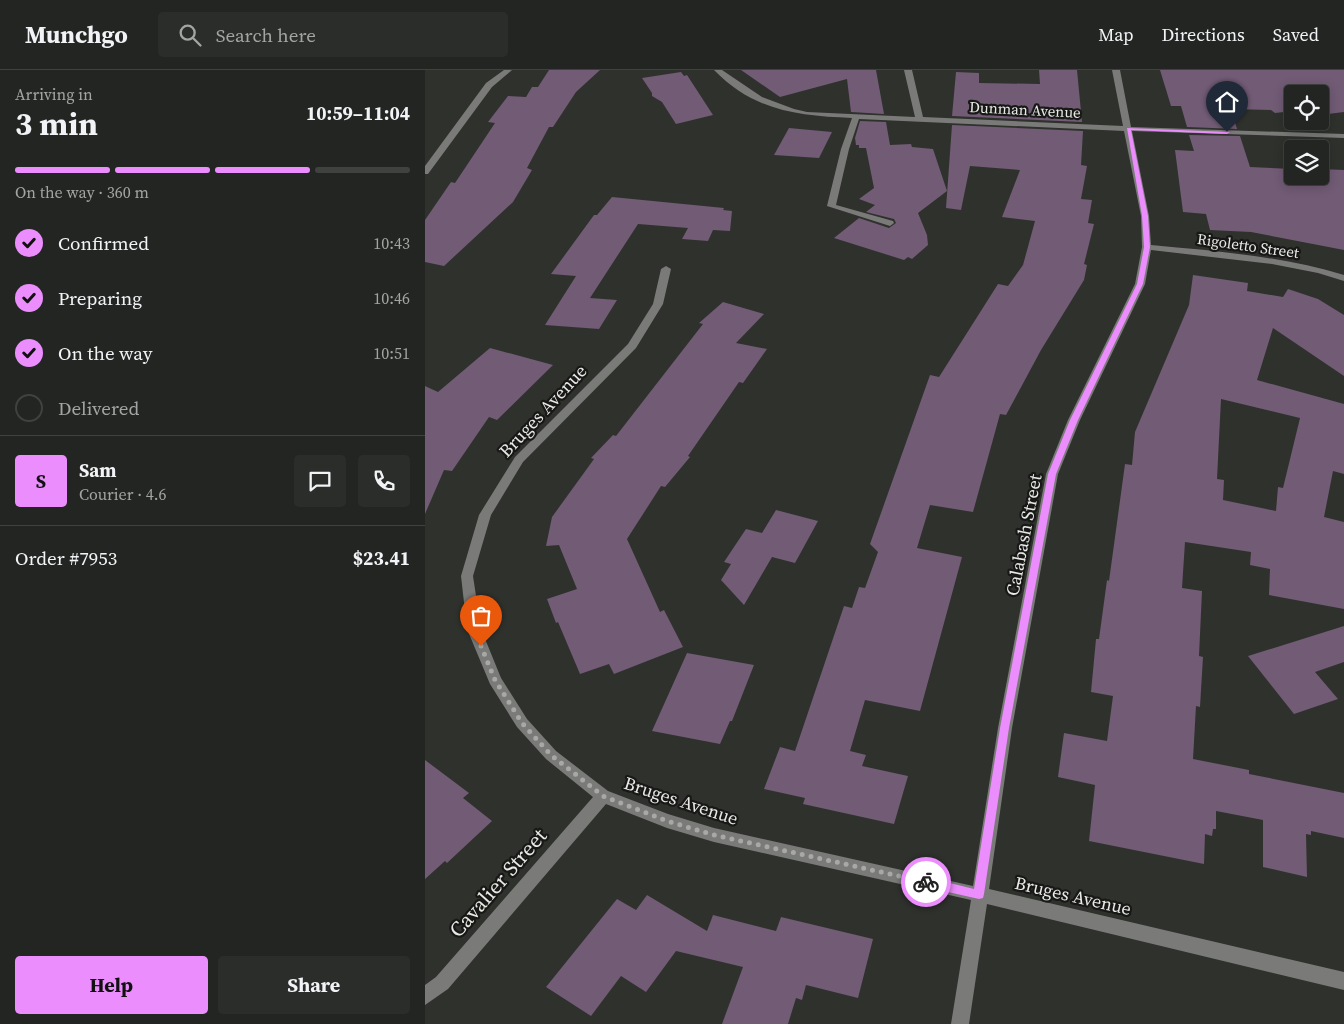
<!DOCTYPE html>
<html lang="en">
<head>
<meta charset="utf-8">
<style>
	body { margin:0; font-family:"Source Serif 4",serif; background:#2b2d2a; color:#f1f3f6; height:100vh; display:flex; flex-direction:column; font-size:19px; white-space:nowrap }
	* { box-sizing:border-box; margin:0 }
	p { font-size:16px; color:#a3a5a5 }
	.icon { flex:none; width:28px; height:28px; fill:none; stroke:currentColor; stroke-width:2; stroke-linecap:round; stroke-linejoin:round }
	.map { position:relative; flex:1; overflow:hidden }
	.panel { display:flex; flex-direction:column; background:#232522; width:425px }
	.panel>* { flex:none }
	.buttons { position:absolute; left:859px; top:15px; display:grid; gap:10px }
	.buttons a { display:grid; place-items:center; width:45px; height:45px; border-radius:5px; background:#232522; box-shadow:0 2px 12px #0003,0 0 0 1px #404240; font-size:25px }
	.pin { position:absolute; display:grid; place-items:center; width:42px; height:42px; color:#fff; margin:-51px -21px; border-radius:50% 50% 50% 0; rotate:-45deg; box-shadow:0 0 5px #0007 }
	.pin .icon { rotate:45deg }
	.courier { position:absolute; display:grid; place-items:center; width:50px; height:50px; margin:-25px; border:4px solid #eb8dfc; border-radius:50%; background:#fff; color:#222; box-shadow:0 1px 6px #0007 }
	.head em { font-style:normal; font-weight:700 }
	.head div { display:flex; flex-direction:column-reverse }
	.head { display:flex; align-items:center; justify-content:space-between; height:85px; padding:0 15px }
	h1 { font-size:32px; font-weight:700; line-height:38px }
	.bar { display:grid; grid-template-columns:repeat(4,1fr); gap:8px 5px; align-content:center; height:60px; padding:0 15px }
	.bar i { height:6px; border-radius:4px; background:#404240 }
	.bar .active { background:#eb8dfc }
	.bar p { grid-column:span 4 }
	.line { display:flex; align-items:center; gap:12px; padding:0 15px; border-top:1px solid #404240 }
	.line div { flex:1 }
	.round { display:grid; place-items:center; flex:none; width:52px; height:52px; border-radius:5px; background:#2b2d2a }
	ol { padding:0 15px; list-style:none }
	li { display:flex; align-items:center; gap:15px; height:55px }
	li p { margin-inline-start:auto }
	li .icon { padding:5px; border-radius:50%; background:#eb8dfc; color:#111; stroke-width:4 }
	li:last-child { color:#a3a5a5 }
	li i { width:28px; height:28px; border:2px solid #404240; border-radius:50% }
	.cta { display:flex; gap:10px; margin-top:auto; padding:10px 15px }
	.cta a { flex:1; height:58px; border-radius:5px; background:#eb8dfc; color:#111; font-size:20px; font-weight:700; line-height:58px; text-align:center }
	.cta a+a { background:#2b2d2a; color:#f1f3f6 }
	header { display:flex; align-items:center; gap:30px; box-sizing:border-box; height:70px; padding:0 25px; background:#232522; border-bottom:1px solid #404240 }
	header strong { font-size:24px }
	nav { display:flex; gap:28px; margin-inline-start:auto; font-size:18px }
	.search { width:350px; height:45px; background:#2b2d2a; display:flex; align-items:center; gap:12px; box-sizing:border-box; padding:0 18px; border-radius:5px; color:#a3a5a5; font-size:19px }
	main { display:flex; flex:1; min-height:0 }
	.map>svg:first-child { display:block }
	.building { fill:#715b75; fill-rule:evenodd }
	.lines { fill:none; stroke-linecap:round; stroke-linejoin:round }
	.minor { fill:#7a7b79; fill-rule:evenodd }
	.route { fill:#eb8dfc }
	.done { stroke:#a7a9a5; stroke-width:5; stroke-dasharray:0 9 }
	.labels { text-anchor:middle; stroke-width:4.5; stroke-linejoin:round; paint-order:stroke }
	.far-street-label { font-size:15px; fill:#e8eae6; stroke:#181917 }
	.street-label { font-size:18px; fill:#e8eae6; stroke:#181917 }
	.near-street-label { font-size:21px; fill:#e8eae6; stroke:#181917 }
</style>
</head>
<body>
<header>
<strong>Munchgo</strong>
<div class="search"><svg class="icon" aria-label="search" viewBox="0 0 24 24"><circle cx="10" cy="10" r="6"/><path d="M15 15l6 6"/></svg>Search here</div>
<nav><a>Map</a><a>Directions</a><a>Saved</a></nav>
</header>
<main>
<section class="panel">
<div class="head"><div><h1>3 min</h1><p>Arriving in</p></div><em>10:59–11:04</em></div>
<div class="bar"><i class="active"></i><i class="active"></i><i class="active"></i><i></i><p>On the way · 360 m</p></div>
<ol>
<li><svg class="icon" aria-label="check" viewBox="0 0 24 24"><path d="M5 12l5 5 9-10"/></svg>Confirmed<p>10:43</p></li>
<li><svg class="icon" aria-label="check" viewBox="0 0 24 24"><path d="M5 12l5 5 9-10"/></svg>Preparing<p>10:46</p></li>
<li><svg class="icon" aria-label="check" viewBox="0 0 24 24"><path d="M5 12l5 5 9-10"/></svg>On the way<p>10:51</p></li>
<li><i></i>Delivered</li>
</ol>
<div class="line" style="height:90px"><b class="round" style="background:#eb8dfc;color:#111">S</b><div><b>Sam</b><p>Courier · 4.6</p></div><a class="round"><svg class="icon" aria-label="chat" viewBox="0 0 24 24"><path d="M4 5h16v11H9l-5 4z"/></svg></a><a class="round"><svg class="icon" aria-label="phone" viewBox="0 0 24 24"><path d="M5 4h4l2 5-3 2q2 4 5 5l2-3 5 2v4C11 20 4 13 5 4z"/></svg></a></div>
<div class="line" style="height:65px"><div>Order #7953</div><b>$23.41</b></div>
<div class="cta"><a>Help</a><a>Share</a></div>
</section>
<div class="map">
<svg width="919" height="954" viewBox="0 0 919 954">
	<rect width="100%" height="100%" fill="#2f312d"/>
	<g class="building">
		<polygon points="124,0 175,0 151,22 128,57 124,57 102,98 107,100 88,132 19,196 0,192 0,150 26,112 30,113 70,53 63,52 83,26 101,27 107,17 113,17"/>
		<polygon points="316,0 451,0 459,44 426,42 422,9 355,27"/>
		<polygon points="614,0 652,0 657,52 527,46 531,2 554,3 554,13 615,14"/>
		<polygon points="735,0 919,0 919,42 895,45 895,24 868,24 868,41 850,43 846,40 806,39 812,59 762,57 756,36 746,36"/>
		<polygon points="256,2 259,6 262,5 288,45 251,54 237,32 227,26 227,23 217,8"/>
		<polygon points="435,51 461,52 465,75 486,74 487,77 508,79 522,121 493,143 502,165 503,175 487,189 483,187 479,190 409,168 434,148 464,158 471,153 469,149 441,142 450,135 434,129 449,118 441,78 434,78 434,75 431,75 430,68"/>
		<polygon points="527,55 658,61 656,95 662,96 656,129 667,130 663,153 669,154 659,194 662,195 659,210 616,280 581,345 575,344 548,442 505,435 492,478 537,487 495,641 440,630 425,681 441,685 437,696 483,706 469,754 378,734 380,728 339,719 355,677 370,681 419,536 427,538 434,517 440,518 453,482 445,474 505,305 514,307 573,214 583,216 598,195 610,151 577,147 595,100 545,96 536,140 521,138"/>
		<polygon points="364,58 407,62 394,88 349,85"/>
		<polygon points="764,65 815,66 825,97 868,99 868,106 895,106 895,99 919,100 919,180 826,162 785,160 781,144 758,142 750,80 769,81"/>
		<polygon points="187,127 299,138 298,140 307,141 305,161 288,160 283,171 257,169 263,158 213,154 165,228 192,230 174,259 120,255 151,206 126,204 169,145 172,145"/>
		<path d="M 768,205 L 823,213 L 822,221 L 858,227 L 863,219 L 893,229 L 919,245 L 919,306 L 848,258 L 832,310 L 919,334 L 919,404 L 908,401 L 899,447 L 919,452 L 919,539 L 844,525 L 845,499 L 825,495 L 826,482 L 760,472 L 757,518 L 777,521 L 774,586 L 778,587 L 775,637 L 771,636 L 768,689 L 824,700 L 824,704 L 919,723 L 919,768 L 886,761 L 886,765 L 881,764 L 882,807 L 838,797 L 838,750 L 791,741 L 791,759 L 788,759 L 787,766 L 780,764 L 779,794 L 664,771 L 670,715 L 633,707 L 639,663 L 682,671 L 688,626 L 666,622 L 671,569 L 674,569 L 682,510 L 684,511 L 700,394 L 707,395 L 710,362 L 764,235 ZM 796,329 L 875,348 L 858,418 L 853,417 L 851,441 L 798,430 L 799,410 L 792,409 Z"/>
		<polygon points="298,232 339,244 311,273 342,279 318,313 314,312 263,386 265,387 240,417 236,416 202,469 235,542 239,540 258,577 189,604 184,594 155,604 133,552 131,553 122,529 152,519 134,475 121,476 127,447 169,389 166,388 188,365 191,366 278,254 274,253"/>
		<polygon points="65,278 128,295 72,350 64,347 27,401 19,400 0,444 0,316 13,322"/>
		<polygon points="351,440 393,451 370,493 347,487 319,535 296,510 306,494 299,492 321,459 337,463"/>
		<polygon points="919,556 919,592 890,602 913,629 869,644 823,586"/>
		<polygon points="262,583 329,595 307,651 305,651 295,674 227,661"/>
		<polygon points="0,690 44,723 38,728 67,751 22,793 20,791 0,809"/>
		<polygon points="222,825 282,861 288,845 351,861 356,847 448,869 433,928 381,915 377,930 371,928 363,954 297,954 318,897 251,881 221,922 196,906 166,946 121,917 192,829 211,840"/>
	</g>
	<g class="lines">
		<g class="minor">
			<polygon points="79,0 87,0 67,17 3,104 0,104 0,96 61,13"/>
			<path d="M 289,0 L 297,0 L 337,27 L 369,39 L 382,42 L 490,47 L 479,0 L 487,0 L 498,47 L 698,56 L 687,0 L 695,0 L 706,57 L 919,64 L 919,68 L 707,61 L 724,146 L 726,175 C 791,181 856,186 919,205 L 919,211 L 893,203 L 847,194 L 726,180 L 720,214 L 655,350 L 633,404 L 587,658 L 564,819 L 919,902 L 919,920 L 562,834 L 544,954 L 526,954 L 546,830 L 289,772 L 242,758 L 181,734 L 23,919 L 0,935 L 0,915 L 11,907 L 168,727 L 121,689 L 92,657 L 65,614 L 42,559 L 36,506 L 54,445 L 90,387 L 203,274 L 228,234 L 236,199 L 241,196 L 246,199 L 238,234 L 211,278 L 98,392 L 66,445 L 48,506 L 56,559 L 76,608 L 102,649 L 131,681 L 183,721 L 243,744 L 289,758 L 548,816 L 573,658 L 621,404 L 643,350 L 710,214 L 717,177 L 716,146 L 699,61 L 434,49 L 424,79 L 411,135 L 468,151 L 469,153 L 465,156 L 402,136 L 416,79 L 427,48 C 373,46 329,41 289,0 Z"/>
		</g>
	</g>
	<polygon class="route" points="702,58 805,62 802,64 706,60 723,146 725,177 718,214 653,350 631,404 584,658 559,824 558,828 554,829 501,817 495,812 501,807 549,819 575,658 623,404 645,350 712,214 719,177 717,146"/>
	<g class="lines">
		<polyline class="done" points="56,576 70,610 97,653 126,685 178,726 242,751 289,765 501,812"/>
	</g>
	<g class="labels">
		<g class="far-street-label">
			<text transform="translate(600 40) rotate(3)" y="5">Dunman Avenue</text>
			<text transform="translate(823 176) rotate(8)" y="5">Rigoletto Street</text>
		</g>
		<g class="street-label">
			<text transform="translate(118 341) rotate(-47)" y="6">Bruges Avenue</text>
			<text transform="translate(599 465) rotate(-79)" y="6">Calabash Street</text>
			<text transform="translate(256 731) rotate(18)" y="6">Bruges Avenue</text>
			<text transform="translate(648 826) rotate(13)" y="6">Bruges Avenue</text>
		</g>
		<g class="near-street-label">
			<text transform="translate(73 813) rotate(-49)" y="7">Cavalier Street</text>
		</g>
	</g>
</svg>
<div class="buttons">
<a><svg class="icon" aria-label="locate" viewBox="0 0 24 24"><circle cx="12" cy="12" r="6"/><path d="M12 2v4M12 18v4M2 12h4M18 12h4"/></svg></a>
<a><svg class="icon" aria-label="layers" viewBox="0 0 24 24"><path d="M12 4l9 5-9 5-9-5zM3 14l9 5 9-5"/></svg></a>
</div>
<div class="pin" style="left:56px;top:576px;background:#ea580c"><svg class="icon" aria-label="bag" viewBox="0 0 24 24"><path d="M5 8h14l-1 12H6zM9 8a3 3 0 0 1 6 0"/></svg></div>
<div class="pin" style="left:802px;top:62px;background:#1f2937"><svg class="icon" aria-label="home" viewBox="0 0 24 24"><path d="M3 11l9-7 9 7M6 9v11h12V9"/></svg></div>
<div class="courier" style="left:501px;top:812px"><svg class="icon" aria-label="bike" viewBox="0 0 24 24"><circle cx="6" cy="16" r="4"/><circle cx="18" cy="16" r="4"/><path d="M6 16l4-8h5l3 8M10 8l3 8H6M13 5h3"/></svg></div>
</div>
</main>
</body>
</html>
